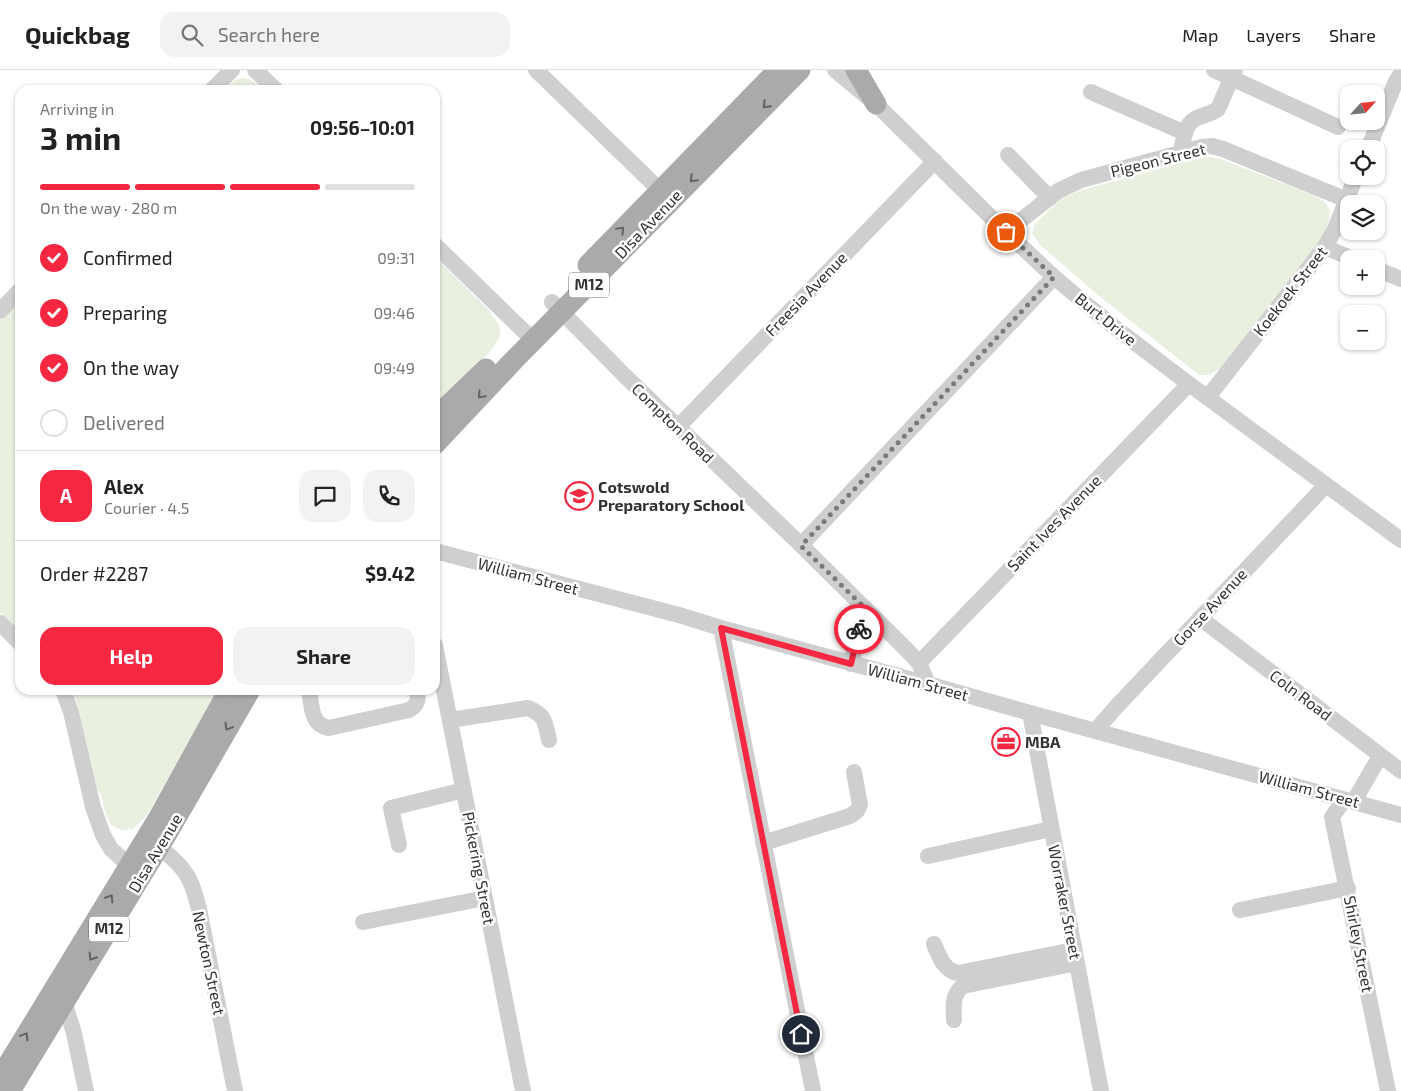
<!DOCTYPE html>
<html lang="en">
<head>
<meta charset="utf-8">
<style>
	body { margin:0; font-family:"Exo 2",sans-serif; background:#f2f2f2; color:#222; height:100vh; display:flex; flex-direction:column; font-size:19px; white-space:nowrap }
	* { box-sizing:border-box; margin:0 }
	p { font-size:16px; color:#767676 }
	.icon { flex:none; width:28px; height:28px; fill:none; stroke:currentColor; stroke-width:2; stroke-linecap:round; stroke-linejoin:round }
	.map { position:relative; flex:1; overflow:hidden }
	.drawer { position:absolute; left:15px; top:15px; width:425px; height:610px; display:flex; flex-direction:column; background:#fff; border-radius:15px; box-shadow:0 1px 4px #0004 }
	.drawer>* { flex:none }
	.needle { width:32px; rotate:63deg }
	.fabs { position:absolute; left:1340px; top:15px; display:grid; gap:10px }
	.fabs a { display:grid; place-items:center; width:45px; height:45px; border-radius:10px; background:#fff; box-shadow:0 1px 4px #0004; font-size:25px }
	.pin { position:absolute; display:grid; place-items:center; width:42px; height:42px; color:#fff; margin:-21px; border:2px solid #fff; border-radius:50%; box-shadow:0 1px 5px #0007 }
	.courier { position:absolute; display:grid; place-items:center; width:50px; height:50px; margin:-25px; border:4px solid #f62841; border-radius:50%; background:#fff; color:#222; box-shadow:0 1px 6px #0007 }
	.head em { font-style:normal; font-weight:700 }
	.head div { display:flex; flex-direction:column-reverse }
	.head { display:flex; align-items:center; justify-content:space-between; height:85px; padding:0 25px }
	h1 { font-size:32px; font-weight:700; line-height:38px }
	.bar { display:grid; grid-template-columns:repeat(4,1fr); gap:8px 5px; align-content:center; height:60px; padding:0 25px }
	.bar i { height:6px; border-radius:4px; background:#e0e0e0 }
	.bar .current { background:#f62841 }
	.bar p { grid-column:span 4 }
	.line { display:flex; align-items:center; gap:12px; padding:0 25px; border-top:1px solid #e0e0e0 }
	.line div { flex:1 }
	.round { display:grid; place-items:center; flex:none; width:52px; height:52px; border-radius:15px; background:#f2f2f2 }
	ol { padding:0 25px; list-style:none }
	li { display:flex; align-items:center; gap:15px; height:55px }
	li p { margin-inline-start:auto }
	li .icon { padding:5px; border-radius:50%; background:#f62841; color:#fff; stroke-width:4 }
	li:last-child { color:#767676 }
	li i { width:28px; height:28px; border:2px solid #e0e0e0; border-radius:50% }
	.action { display:flex; gap:10px; margin-top:auto; padding:10px 25px }
	.action a { flex:1; height:58px; border-radius:15px; background:#f62841; color:#fff; font-size:20px; font-weight:700; line-height:58px; text-align:center }
	.action a+a { background:#f2f2f2; color:#222 }
	header { display:flex; align-items:center; gap:30px; box-sizing:border-box; height:70px; padding:0 25px; background:#fff; border-bottom:1px solid #e0e0e0 }
	header strong { font-size:24px }
	nav { display:flex; gap:28px; margin-inline-start:auto; font-size:18px }
	.search { width:350px; height:45px; background:#f2f2f2; display:flex; align-items:center; gap:12px; box-sizing:border-box; padding:0 18px; border-radius:15px; color:#767676; font-size:19px }
	.map>svg:first-child { display:block }
	.green { fill:#e9f0e0 }
	.lines { fill:none; stroke-linecap:round; stroke-linejoin:round }
	.minor { stroke:#cfcfcf; stroke-width:16 }
	.major { stroke:#aaa; stroke-width:21 }
	.oneway { stroke:#626262 }
	.done { stroke:#7a7a7a; stroke-width:5; stroke-dasharray:0 9 }
	.route { stroke:#f62841; stroke-width:6 }
	.labels { text-anchor:middle; stroke-width:5; stroke-linejoin:round; paint-order:stroke }
	.shield { fill:#fff; stroke:#707070; stroke-width:1 }
	.shield-label { font-size:15px; font-weight:bold; fill:#323232 }
	.street-label { font-size:16px; fill:#323232; stroke:#fff }
	.poi-label { font-size:16px; font-weight:bold; fill:#323232; stroke:#fff; text-anchor:start }
</style>
</head>
<body>
<header>
<strong>Quickbag</strong>
<div class="search"><svg class="icon" aria-label="search" viewBox="0 0 24 24"><circle cx="10" cy="10" r="6"/><path d="M15 15l6 6"/></svg>Search here</div>
<nav><a>Map</a><a>Layers</a><a>Share</a></nav>
</header>
<div class="map">
<svg width="1401" height="1021" viewBox="0 0 1401 1021">
	<rect width="100%" height="100%" fill="#fff"/>
	<g class="green">
		<path d="M 243,8 C 253,9 257,14 264,20 L 224,20 L 237,9 Z"/>
		<polygon points="1208,87 1221,89 1313,125 1324,131 1330,140 1329,151 1321,170 1222,298 1208,305 1199,305 1098,225 1040,175 1032,163 1035,154 1062,128 1082,120 1180,93"/>
		<path d="M 435,187 L 490,241 C 492,248 501,253 500,262 C 500,280 450,321 435,334 Z"/>
		<polygon points="20,231 20,562 0,543 0,251"/>
		<path d="M 72,620 L 218,620 L 147,745 L 133,759 C 112,763 108,752 103,734 C 102,728 101,723 97,719 L 78,635 Z"/>
	</g>
	<g class="lines">
		<g class="minor">
			<polyline points="255,0 276,20"/>
			<polyline points="536,0 669,129"/>
			<polyline points="835,0 876,34 1006,162 1054,207 1086,234 1113,256 1189,314 1401,470"/>
			<polyline points="1214,0 1338,57"/>
			<polyline points="212,20 232,0"/>
			<polyline points="1091,22 1185,63"/>
			<polyline points="1368,79 1396,11 1401,4"/>
			<path d="M 1181,82 C 1184,68 1184,53 1199,47 C 1206,45 1212,43 1218,39 L 1235,0"/>
			<polyline points="1008,85 1050,128"/>
			<polyline points="1006,162 1058,121 1081,110 1202,77 1212,76 1223,79 1347,130"/>
			<polyline points="435,175 534,271"/>
			<polyline points="1325,177 1353,189"/>
			<polyline points="1376,199 1401,209"/>
			<polyline points="552,232 624,305 801,475 905,578 919,593 928,614"/>
			<polyline points="0,241 20,220"/>
			<polyline points="1208,327 1325,177 1335,159 1356,106"/>
			<polyline points="678,357 935,91"/>
			<polyline points="801,475 1054,207"/>
			<polyline points="435,481 679,545 721,558 928,614 1030,643 1401,745"/>
			<polyline points="1200,548 1401,701"/>
			<polyline points="0,553 20,573"/>
			<polyline points="721,558 813,1021"/>
			<polyline points="435,575 523,1021"/>
			<polyline points="919,593 1189,314"/>
			<polyline points="851,594 864,537"/>
			<polyline points="63,620 71,642 93,737 103,765 111,779 138,803"/>
			<path d="M 309,620 C 312,635 310,655 329,658 L 409,640 C 418,635 419,629 417,620"/>
			<polyline points="1030,643 1101,1021"/>
			<path d="M 450,650 L 528,638 C 546,645 545,653 549,670"/>
			<polyline points="1096,660 1117,636 1326,415"/>
			<polyline points="1344,730 1332,747 1388,1021"/>
			<polyline points="1354,731 1380,686"/>
			<path d="M 150,770 C 164,781 181,793 189,809 C 194,818 196,829 199,839 L 235,1021"/>
			<polyline points="763,773 850,746 857,741 860,735 854,702"/>
			<polyline points="399,775 391,738 464,720"/>
			<polyline points="928,786 1051,759"/>
			<polyline points="1240,840 1348,818"/>
			<polyline points="363,852 485,828"/>
			<path d="M 934,874 C 939,886 944,901 958,903 L 1074,880"/>
			<polyline points="64,932 74,963 86,1021"/>
			<path d="M 954,950 C 954,936 951,926 963,916 L 1077,893"/>
		</g>
		<g class="major">
			<polyline points="856,0 876,34"/>
			<polyline points="588,195 778,0"/>
			<polyline points="435,348 486,299"/>
			<polyline points="435,374 514,290 800,0"/>
			<polyline points="0,1008 158,749 229,620"/>
			<polyline points="10,1021 169,760 250,620"/>
		</g>
	</g>
	<defs><path id="oneway-chevron" d="M-2-3.5L2.5 0L-2 3.5" fill="none" stroke-width="1.6" stroke-linecap="round" stroke-linejoin="round" transform="scale(1.25)"/></defs>
	<g class="oneway">
		<use href="#oneway-chevron" transform="translate(766 35) rotate(135)"/>
		<use href="#oneway-chevron" transform="translate(693 109) rotate(135)"/>
		<use href="#oneway-chevron" transform="translate(621 160) rotate(-46)"/>
		<use href="#oneway-chevron" transform="translate(481 325) rotate(134)"/>
		<use href="#oneway-chevron" transform="translate(228 657) rotate(121)"/>
		<use href="#oneway-chevron" transform="translate(110 828) rotate(-58)"/>
		<use href="#oneway-chevron" transform="translate(92 887) rotate(122)"/>
		<use href="#oneway-chevron" transform="translate(25 966) rotate(-59)"/>
	</g>
	<g class="lines">
		<polyline class="done" points="859,559 864,537 801,476 1054,207 1006,162"/>
		<polyline class="route" points="801,964 721,558 851,594 859,559"/>
	</g>
	<defs>
		<symbol id="school-ring" viewBox="-11 -11 22 22"><circle r="9.5" fill="#fff" stroke="#f62841" stroke-width="1.5"/><path d="M0-5L7-2L0 1L-7-2ZM-4 1L0 2.5L4 1V4Q0 6-4 4Z" fill="#f62841"/></symbol>
		<symbol id="office-ring" viewBox="-11 -11 22 22"><circle r="9.5" fill="#fff" stroke="#f62841" stroke-width="1.5"/><path d="M-6-3h4V-5.5h4V-3h4V5H-6ZM-1-4.5V-3h2v-1.5ZM-6 0V1H6V0Z" fill="#f62841"/></symbol>
	</defs>
	<g fill-rule="evenodd">
		<use href="#school-ring" x="563" y="410" width="32" height="32"/>
		<use href="#office-ring" x="990" y="656" width="32" height="32"/>
	</g>
	<g class="labels">
		<g class="shield">
			<rect x="569" y="202.5" width="40" height="25" rx="4"/>
			<rect x="89" y="846.5" width="40" height="25" rx="4"/>
		</g>
		<g class="shield-label">
			<text x="589" y="220">M12</text>
			<text x="109" y="864">M12</text>
		</g>
		<g class="street-label">
			<text transform="translate(1158 90) rotate(-14)" y="6">Pigeon Street</text>
			<text transform="translate(648 154) rotate(-46)" y="6">Disa Avenue</text>
			<text transform="translate(1290 221) rotate(-52)" y="6">Koekoek Street</text>
			<text transform="translate(806 224) rotate(-46)" y="6">Freesia Avenue</text>
			<text transform="translate(1106 249) rotate(39)" y="6">Burt Drive</text>
			<text transform="translate(673 353) rotate(44)" y="6">Compton Road</text>
			<text transform="translate(1054 453) rotate(-46)" y="6">Saint Ives Avenue</text>
			<text transform="translate(528 506) rotate(15)" y="6">William Street</text>
			<text transform="translate(1210 537) rotate(-47)" y="6">Gorse Avenue</text>
			<text transform="translate(918 612) rotate(15)" y="6">William Street</text>
			<text transform="translate(1301 625) rotate(37)" y="6">Coln Road</text>
			<text transform="translate(1309 719) rotate(15)" y="6">William Street</text>
			<text transform="translate(155 783) rotate(-59)" y="6">Disa Avenue</text>
			<text transform="translate(479 798) rotate(79)" y="6">Pickering Street</text>
			<text transform="translate(1065 832) rotate(79)" y="6">Worraker Street</text>
			<text transform="translate(1359 874) rotate(79)" y="6">Shirley Street</text>
			<text transform="translate(209 893) rotate(78)" y="6">Newton Street</text>
		</g>
		<g class="poi-label">
			<text x="598" y="423">Cotswold<tspan x="598" dy="18">Preparatory School</tspan></text>
			<text x="1025" y="678">MBA</text>
		</g>
	</g>
</svg>
<div class="fabs">
<a><svg class="needle" viewBox="-14 -14 28 28"><path d="M0-13l5 13h-10z" fill="#e53935"/><path d="M0 13l5-13h-10z" fill="#767676"/></svg></a>
<a><svg class="icon" aria-label="locate" viewBox="0 0 24 24"><circle cx="12" cy="12" r="6"/><path d="M12 2v4M12 18v4M2 12h4M18 12h4"/></svg></a>
<a><svg class="icon" aria-label="layers" viewBox="0 0 24 24"><path d="M12 4l9 5-9 5-9-5zM3 14l9 5 9-5"/></svg></a>
<a>+</a>
<a>−</a>
</div>
<div class="pin" style="left:1006px;top:162px;background:#ea580c"><svg class="icon" aria-label="bag" viewBox="0 0 24 24"><path d="M5 8h14l-1 12H6zM9 8a3 3 0 0 1 6 0"/></svg></div>
<div class="pin" style="left:801px;top:964px;background:#1f2937"><svg class="icon" aria-label="home" viewBox="0 0 24 24"><path d="M3 11l9-7 9 7M6 9v11h12V9"/></svg></div>
<div class="courier" style="left:859px;top:559px"><svg class="icon" aria-label="bike" viewBox="0 0 24 24"><circle cx="6" cy="16" r="4"/><circle cx="18" cy="16" r="4"/><path d="M6 16l4-8h5l3 8M10 8l3 8H6M13 5h3"/></svg></div>
<section class="drawer">
<div class="head"><div><h1>3 min</h1><p>Arriving in</p></div><em>09:56–10:01</em></div>
<div class="bar"><i class="current"></i><i class="current"></i><i class="current"></i><i></i><p>On the way · 280 m</p></div>
<ol>
<li><svg class="icon" aria-label="check" viewBox="0 0 24 24"><path d="M5 12l5 5 9-10"/></svg>Confirmed<p>09:31</p></li>
<li><svg class="icon" aria-label="check" viewBox="0 0 24 24"><path d="M5 12l5 5 9-10"/></svg>Preparing<p>09:46</p></li>
<li><svg class="icon" aria-label="check" viewBox="0 0 24 24"><path d="M5 12l5 5 9-10"/></svg>On the way<p>09:49</p></li>
<li><i></i>Delivered</li>
</ol>
<div class="line" style="height:90px"><b class="round" style="background:#f62841;color:#fff">A</b><div><b>Alex</b><p>Courier · 4.5</p></div><a class="round"><svg class="icon" aria-label="chat" viewBox="0 0 24 24"><path d="M4 5h16v11H9l-5 4z"/></svg></a><a class="round"><svg class="icon" aria-label="phone" viewBox="0 0 24 24"><path d="M5 4h4l2 5-3 2q2 4 5 5l2-3 5 2v4C11 20 4 13 5 4z"/></svg></a></div>
<div class="line" style="height:65px"><div>Order #2287</div><b>$9.42</b></div>
<div class="action"><a>Help</a><a>Share</a></div>
</section>
</div>
</body>
</html>
